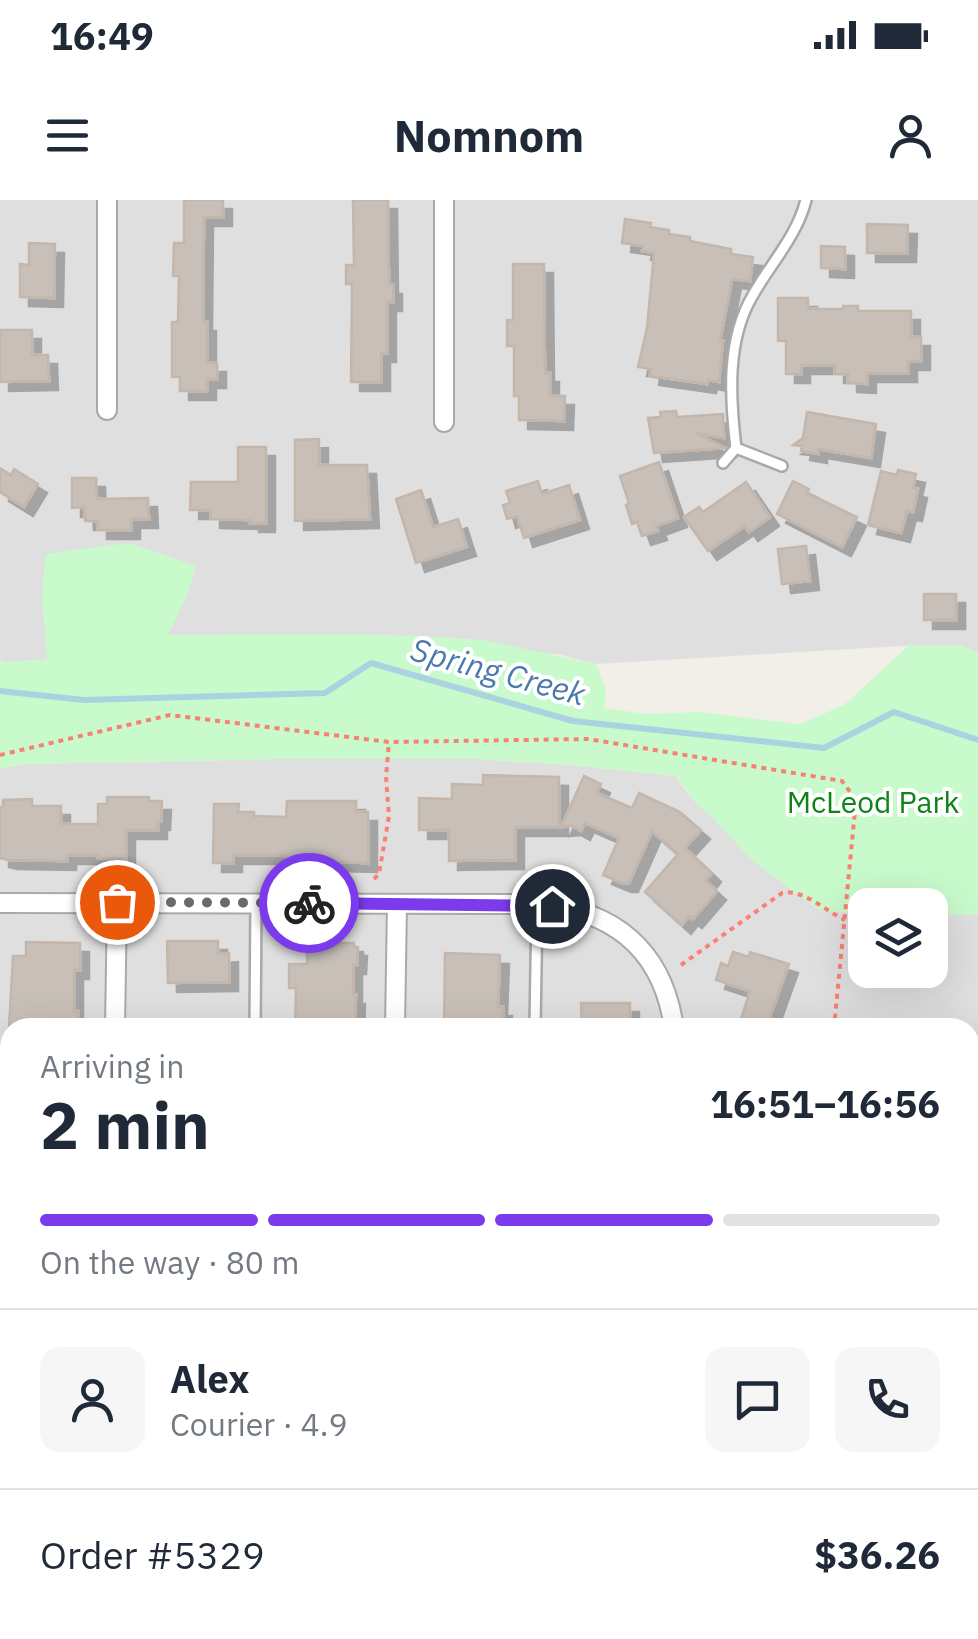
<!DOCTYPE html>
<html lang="en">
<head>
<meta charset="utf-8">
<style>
	body { margin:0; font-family:"IBM Plex Sans",sans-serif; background:#f6f6f7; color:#1f2937; height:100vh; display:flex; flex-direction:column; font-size:38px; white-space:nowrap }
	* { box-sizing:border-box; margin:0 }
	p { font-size:32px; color:#747a83 }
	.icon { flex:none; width:55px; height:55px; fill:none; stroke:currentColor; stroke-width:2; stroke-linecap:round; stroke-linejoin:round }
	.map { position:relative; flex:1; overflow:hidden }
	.panel { position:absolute; left:0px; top:818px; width:980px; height:622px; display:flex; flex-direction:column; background:#fff; border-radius:30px 30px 0 0; box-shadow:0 10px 40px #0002 }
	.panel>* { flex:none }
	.buttons { position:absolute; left:848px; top:688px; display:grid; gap:20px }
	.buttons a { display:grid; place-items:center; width:100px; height:100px; border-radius:20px; background:#fff; box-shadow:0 10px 40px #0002; font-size:50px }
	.pin { position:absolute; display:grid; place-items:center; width:85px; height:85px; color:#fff; margin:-42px; border:5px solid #fff; border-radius:50%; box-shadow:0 2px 10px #0007 }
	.courier { position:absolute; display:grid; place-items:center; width:100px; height:100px; margin:-50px; border:8px solid #7c3aed; border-radius:50%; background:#fff; color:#222; box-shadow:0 2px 12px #0007 }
	.summary em { font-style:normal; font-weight:800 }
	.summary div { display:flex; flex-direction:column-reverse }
	.summary { display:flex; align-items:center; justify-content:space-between; height:170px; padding:0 40px }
	h1 { font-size:65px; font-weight:800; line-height:75px }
	.bar { display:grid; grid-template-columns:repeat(4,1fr); gap:15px 10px; align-content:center; height:120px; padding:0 40px }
	.bar i { height:12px; border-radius:8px; background:#e0e1e3 }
	.bar .selected { background:#7c3aed }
	.bar p { grid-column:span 4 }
	.line { display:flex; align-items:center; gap:25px; padding:0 40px; border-top:2px solid #e0e1e3 }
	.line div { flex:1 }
	.round { display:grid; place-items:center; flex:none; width:105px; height:105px; border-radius:20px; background:#f6f6f7 }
	.status { display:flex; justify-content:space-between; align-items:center; height:70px; padding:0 50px; background:#fff; direction:ltr }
	.status svg { height:28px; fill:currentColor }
	header { display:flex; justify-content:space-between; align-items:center; height:130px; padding:0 40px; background:#fff; font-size:45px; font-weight:800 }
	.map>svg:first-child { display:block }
	.residential { fill:#e0dfdf }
	.park { fill:#c8facc }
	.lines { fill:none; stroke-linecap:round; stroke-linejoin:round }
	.stream { stroke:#aad3df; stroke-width:6 }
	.building { fill:#c7bfb8; stroke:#c4b6ab; stroke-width:2.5; filter:url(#shadow) }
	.lane-casing { stroke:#a9a9a9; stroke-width:14 }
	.street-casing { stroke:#a9a9a9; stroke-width:22 }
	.path { stroke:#fa8072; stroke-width:4; stroke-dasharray:5 5; stroke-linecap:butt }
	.lane { stroke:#fff; stroke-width:9 }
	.street { stroke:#fff; stroke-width:18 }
	.done { stroke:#6b6a68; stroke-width:10; stroke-dasharray:0 18 }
	.route { stroke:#7c3aed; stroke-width:12 }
	.labels { text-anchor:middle; stroke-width:8; stroke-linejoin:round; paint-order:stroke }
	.park-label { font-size:30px; fill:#0c8416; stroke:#fff }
	.water-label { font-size:32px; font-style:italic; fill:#4a7aab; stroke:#fff }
</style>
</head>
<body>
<div class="status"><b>16:49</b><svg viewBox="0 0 49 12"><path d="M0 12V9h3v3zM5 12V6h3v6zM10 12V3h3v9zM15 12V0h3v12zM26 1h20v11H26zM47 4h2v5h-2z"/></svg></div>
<header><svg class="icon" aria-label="menu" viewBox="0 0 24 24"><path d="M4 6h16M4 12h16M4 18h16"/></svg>Nomnom<svg class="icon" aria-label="person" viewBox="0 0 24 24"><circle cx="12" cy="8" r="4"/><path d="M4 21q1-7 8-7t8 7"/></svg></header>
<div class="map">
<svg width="978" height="1439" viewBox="0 0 978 1439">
	<defs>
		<filter id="shadow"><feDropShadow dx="9" dy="9" stdDeviation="0" flood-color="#0004"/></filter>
	</defs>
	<rect width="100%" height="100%" fill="#f2efe9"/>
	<g class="residential">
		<polygon points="0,0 978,0 978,453 960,445 920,445 596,464 557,454 167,435 188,393 42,393 48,460 6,462 0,460"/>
		<polygon points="277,559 477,559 571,565 676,576 681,585 698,605 822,711 865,712 865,770 930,770 930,714 978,715 978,1190 970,1189 970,828 10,828 10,1248 0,1246 0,569 25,564"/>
		<polygon points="970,1246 978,1247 978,1439 0,1439 0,1323 10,1325 10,1430 970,1430"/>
	</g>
	<polygon class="park" points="129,343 196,366 188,393 168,435 333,434 420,436 483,440 596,464 606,489 604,508 646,514 699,512 800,524 844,505 909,445 960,445 978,453 978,715 930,714 930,705 865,705 865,712 822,711 800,697 752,660 713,618 698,605 675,576 571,565 477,559 277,559 25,564 0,569 0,460 6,462 47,459 42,393 46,354"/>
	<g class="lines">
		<polyline class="stream" points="0,491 84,500 325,493 371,463 573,521 824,548 894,512 978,540"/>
	</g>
	<g class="building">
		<polygon points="184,0 223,0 223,17 204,17 203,122 207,122 207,163 217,163 217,179 207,179 207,191 180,191 180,177 172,177 172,122 178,122 179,76 173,76 174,43 184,43"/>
		<polygon points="353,0 388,0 389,85 393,85 393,102 387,102 387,153 381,153 381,182 351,182 352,84 346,84 346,65 354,65"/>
		<polygon points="625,19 651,23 650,27 669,30 669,34 690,37 690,41 731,49 731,54 753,57 750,81 732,79 720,141 723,141 719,182 708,180 707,184 650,176 651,169 638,167 647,128 654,53 642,51 643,46 622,43"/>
		<polygon points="867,24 908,25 907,53 867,53"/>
		<polygon points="29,43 55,44 54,98 20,97 20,64 29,65"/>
		<polygon points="821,46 845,47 845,69 821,68"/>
		<polygon points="513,64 544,64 545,173 550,173 550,196 565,196 564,221 519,220 519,196 514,196 514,146 507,146 507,120 513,120"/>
		<polygon points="778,98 808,98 808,109 843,109 843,106 858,106 858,111 911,111 911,137 921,137 921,161 908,161 908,173 867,173 867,184 848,183 848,174 835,174 835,165 801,165 801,174 786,174 786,141 778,141"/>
		<polygon points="0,130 32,130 32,155 48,155 49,181 0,182"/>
		<polygon points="676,211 677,217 723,214 724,238 696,233 725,248 654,253 648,218 661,217 660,212"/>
		<polygon points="807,212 876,224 871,258 818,249 818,254 801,251 802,246 793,245 803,238"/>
		<polygon points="319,239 319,265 367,265 370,319 295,321 295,240"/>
		<polygon points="238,247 266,247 266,323 250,323 250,320 211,319 211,310 190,310 191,282 238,282"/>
		<polygon points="659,262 678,318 656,326 658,331 642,336 637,322 632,324 626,305 629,303 620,276"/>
		<polygon points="0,268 11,275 14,269 38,284 24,307 0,292"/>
		<polygon points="898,270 916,274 913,288 918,289 913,312 907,311 901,333 868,325 881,271 897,275"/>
		<polygon points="72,278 96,278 97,299 148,298 149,319 131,319 131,330 98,330 98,321 85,321 84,307 72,308"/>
		<polygon points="538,281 542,294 569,285 580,320 524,338 517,316 507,319 503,305 510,303 506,291"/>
		<polygon points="793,281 809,289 807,293 857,317 842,347 777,314"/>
		<polygon points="746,282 770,317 749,332 745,326 708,351 684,317 699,307 703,312"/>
		<polygon points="421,290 433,327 458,319 467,347 416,363 396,299"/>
		<polygon points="806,346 810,381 782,384 778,349"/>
		<rect x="924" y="394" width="32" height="26"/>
		<polygon points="483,575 559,577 559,627 515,627 515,660 449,661 449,630 419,630 419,598 452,599 452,584 483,585"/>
		<polygon points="584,576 601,584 597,593 632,608 639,593 680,612 701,630 685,648 712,673 706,681 717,691 693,719 689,716 682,725 645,692 678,654 652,631 629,683 622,683 603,675 619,638 585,623 581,631 572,626 561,627"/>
		<polygon points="107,597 149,597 149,601 162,601 161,621 158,621 158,630 126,630 126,659 98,658 98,655 67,655 67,661 8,660 0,658 0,608 3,606 3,600 32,599 32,606 61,606 61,624 98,624 98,604 107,604"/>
		<polygon points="287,601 356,601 356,612 368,612 368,663 286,661 286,655 233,655 233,663 213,663 214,604 239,604 238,612 254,612 254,616 286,617"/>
		<polygon points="167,741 218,741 218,754 229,753 229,782 168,783"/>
		<polygon points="26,742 80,743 80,770 74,770 74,811 78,811 78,828 9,828 13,756 26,756"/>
		<polygon points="334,743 354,743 354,747 358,747 357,765 353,765 353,795 356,795 355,828 295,828 296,788 289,788 289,764 307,764 307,746 334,746"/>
		<polygon points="733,752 749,757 750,752 789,764 766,828 738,828 750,791 716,780 721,763 728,766"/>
		<polygon points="445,753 500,755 498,807 503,807 503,828 444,828"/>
		<polygon points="581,803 630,803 630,828 582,828"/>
	</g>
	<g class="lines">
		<defs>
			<g id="lane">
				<polyline points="736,248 782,266"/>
				<path d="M 723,263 L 736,248 C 730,198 726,140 753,95 C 771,63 797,36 806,0"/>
				<polyline points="255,828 256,703"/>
				<polyline points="535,828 537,705"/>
			</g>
			<g id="street">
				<polyline points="107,0 107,210"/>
				<polyline points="444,0 444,222"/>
				<path d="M 0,703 L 537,704 C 614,710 663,750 674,828"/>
				<polyline points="115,828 117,702"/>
				<polyline points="395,828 397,704"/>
				<polyline points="0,1109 10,1112"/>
				<polyline points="970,1206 978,1206"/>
				<polyline points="0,1287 10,1289"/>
				<polyline points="637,1430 638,1439"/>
				<polyline points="538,1439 555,1430"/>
			</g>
		</defs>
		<use href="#lane" class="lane-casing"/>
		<use href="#street" class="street-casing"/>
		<g class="path">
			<polyline points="0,555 170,515 389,542 588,539 842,581 856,600 834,828"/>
			<polyline points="374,679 379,674 389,616 386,577 389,542"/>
			<path d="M 681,765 L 782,693 C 801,688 826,711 845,720"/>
		</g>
		<use href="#lane" class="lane"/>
		<use href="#street" class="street"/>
	</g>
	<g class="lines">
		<polyline class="done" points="117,702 309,703"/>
		<polyline class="route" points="309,703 552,706"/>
	</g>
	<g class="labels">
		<g class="park-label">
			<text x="873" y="613">McLeod Park</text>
		</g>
		<g class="water-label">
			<text transform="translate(498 472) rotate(15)" y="11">Spring Creek</text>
		</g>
	</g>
</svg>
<div class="buttons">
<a><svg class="icon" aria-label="layers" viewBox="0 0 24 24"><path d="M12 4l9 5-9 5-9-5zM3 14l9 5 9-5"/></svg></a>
</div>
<div class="pin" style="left:117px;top:702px;background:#ea580c"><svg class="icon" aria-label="bag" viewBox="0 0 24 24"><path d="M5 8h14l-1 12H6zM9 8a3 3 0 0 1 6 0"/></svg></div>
<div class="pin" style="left:552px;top:706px;background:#1f2937"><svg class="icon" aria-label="home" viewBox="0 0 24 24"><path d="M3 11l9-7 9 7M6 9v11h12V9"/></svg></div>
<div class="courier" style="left:309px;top:703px"><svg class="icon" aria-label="bike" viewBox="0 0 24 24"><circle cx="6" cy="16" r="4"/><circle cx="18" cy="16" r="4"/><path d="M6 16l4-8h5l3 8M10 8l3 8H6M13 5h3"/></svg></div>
<section class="panel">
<div class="summary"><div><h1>2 min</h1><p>Arriving in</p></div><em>16:51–16:56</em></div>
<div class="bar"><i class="selected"></i><i class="selected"></i><i class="selected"></i><i></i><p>On the way · 80 m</p></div>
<div class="line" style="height:180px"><a class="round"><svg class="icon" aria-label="person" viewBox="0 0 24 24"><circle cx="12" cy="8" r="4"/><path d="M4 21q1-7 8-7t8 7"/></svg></a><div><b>Alex</b><p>Courier · 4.9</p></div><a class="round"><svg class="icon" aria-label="chat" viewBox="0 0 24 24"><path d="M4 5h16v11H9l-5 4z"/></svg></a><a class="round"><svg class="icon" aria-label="phone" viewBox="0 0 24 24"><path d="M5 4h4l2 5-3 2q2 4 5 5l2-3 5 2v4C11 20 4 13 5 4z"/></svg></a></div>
<div class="line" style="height:130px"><div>Order #5329</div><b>$36.26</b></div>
</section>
</div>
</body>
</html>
